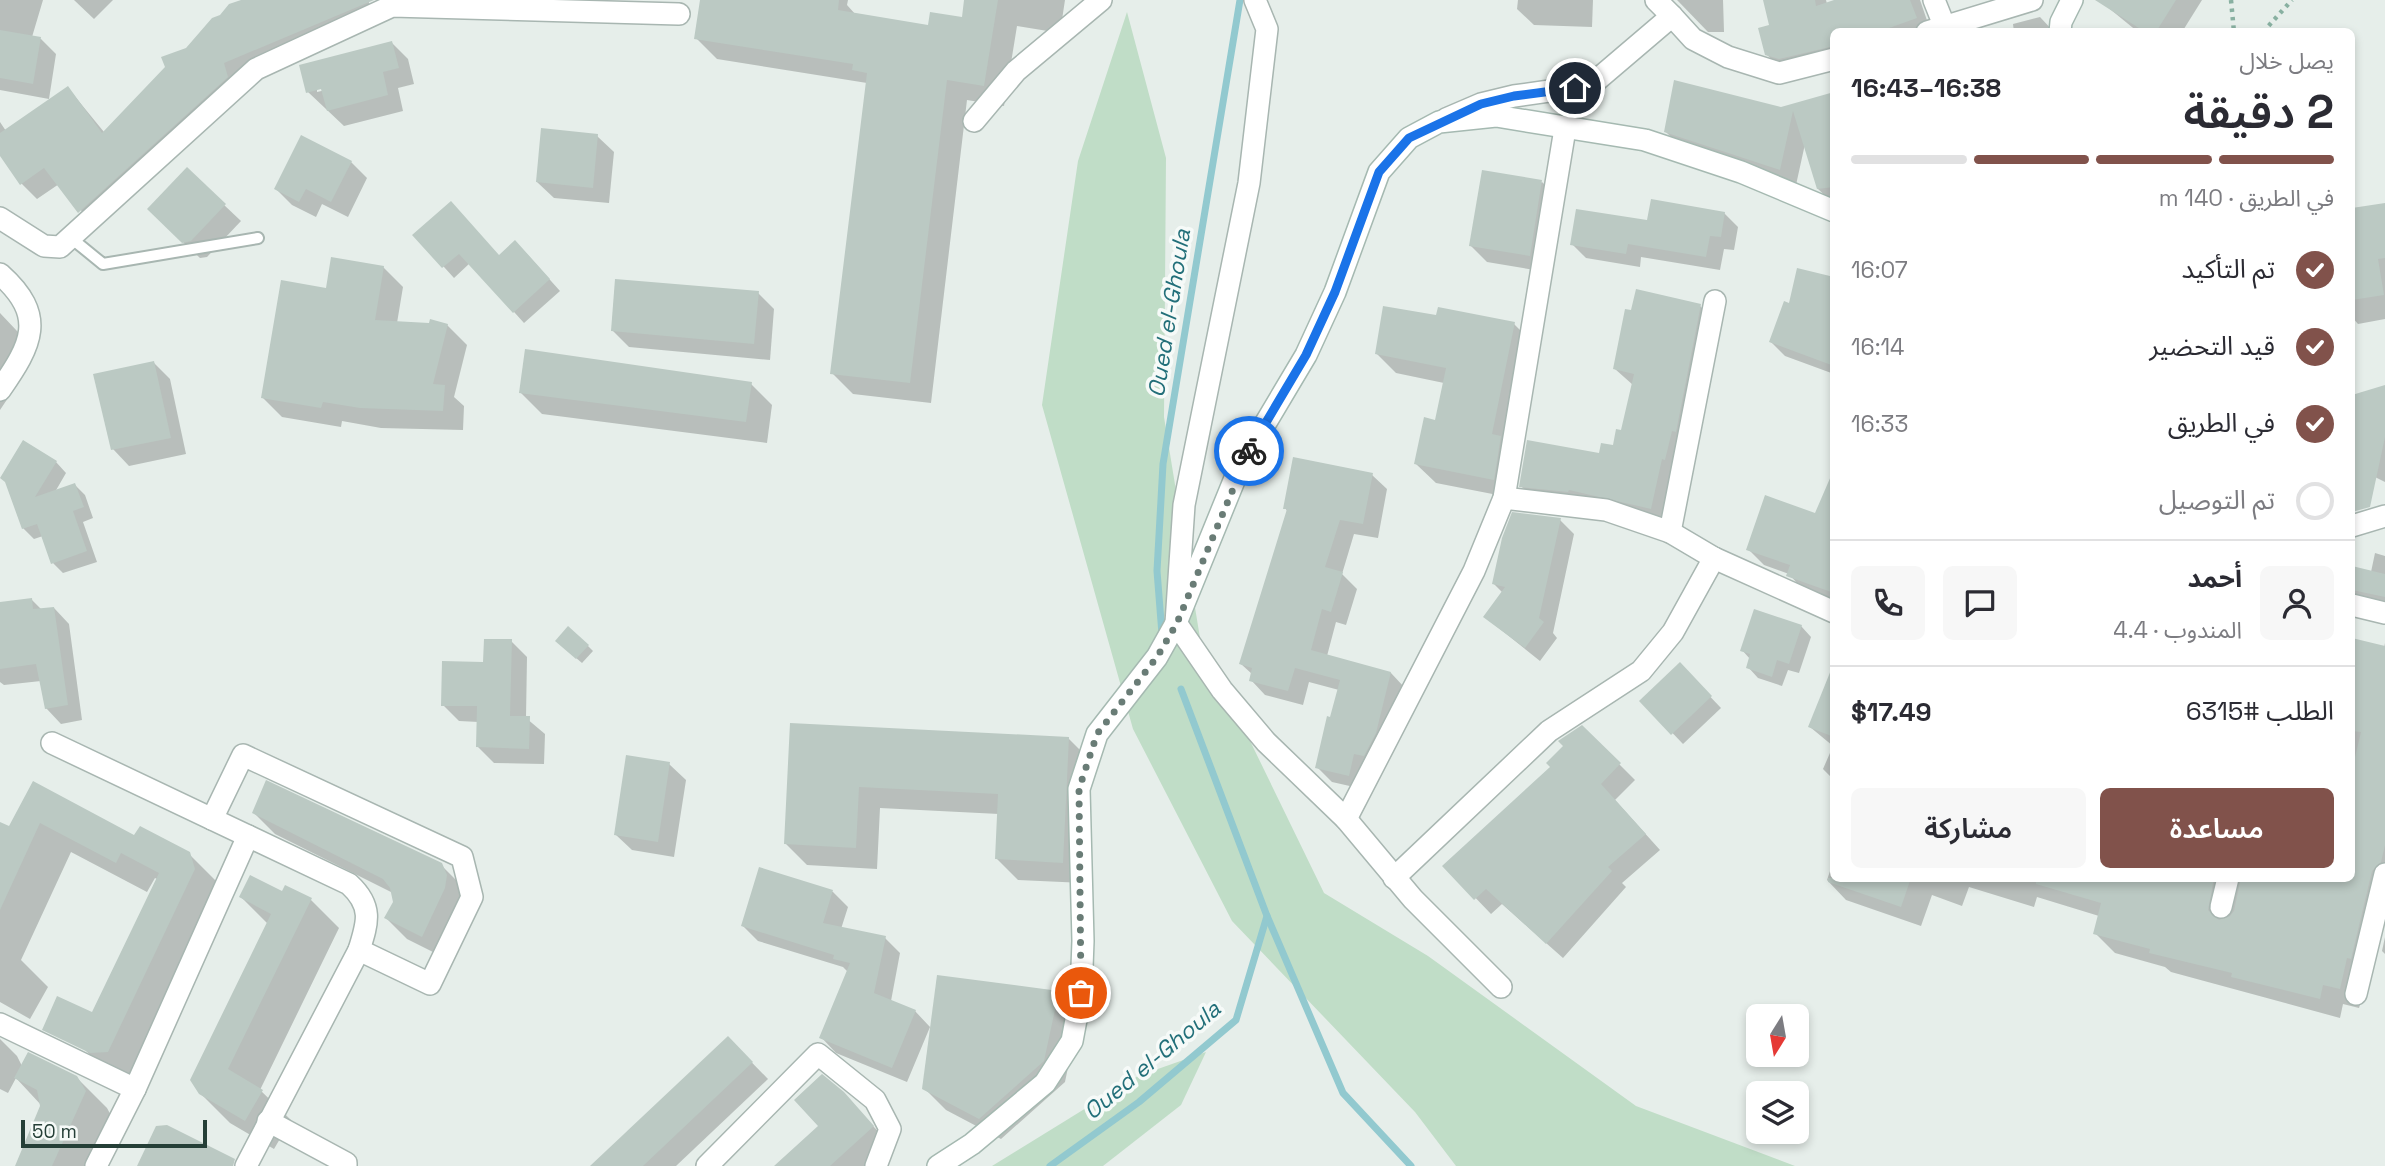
<!DOCTYPE html>
<html lang="ar">
<head>
<meta charset="utf-8">
<style>
	body { margin:0; font-family:"Space Grotesk","Noto Sans Arabic",sans-serif; background:#f7f7f7; color:#2b2b33; direction:rtl; height:100vh; display:flex; flex-direction:column; font-size:26px; white-space:nowrap }
	* { box-sizing:border-box; margin:0 }
	p { font-size:23px; color:#7c7c81 }
	.icon { flex:none; width:38px; height:38px; fill:none; stroke:currentColor; stroke-width:2; stroke-linecap:round; stroke-linejoin:round }
	.map { position:relative; flex:1; overflow:hidden; direction:ltr }
	.sheet { position:absolute; left:1830px; top:28px; width:525px; height:854px; display:flex; flex-direction:column; background:#fff; border-radius:10px; box-shadow:0 4px 10px #0003; direction:rtl }
	.sheet>* { flex:none }
	.needle { width:46px; rotate:191deg }
	.controls { position:absolute; left:1746px; top:1004px; display:grid; gap:14px }
	.controls a { display:grid; place-items:center; width:63px; height:63px; border-radius:10px; background:#fff; box-shadow:0 4px 10px #0003; font-size:35px }
	.scale { position:absolute; left:21px; bottom:18px; width:186px; box-sizing:border-box; padding-left:7px; border:4px solid #253f37; border-top:0; font-size:19px; line-height:24px; white-space:nowrap; color:#253f37; -webkit-text-stroke:5px #f6faf8; paint-order:stroke }
	.pin { position:absolute; display:grid; place-items:center; width:60px; height:60px; color:#fff; margin:-30px; border:4px solid #fff; border-radius:50%; box-shadow:0 2px 7px #0007 }
	.courier { position:absolute; display:grid; place-items:center; width:70px; height:70px; margin:-35px; border:5px solid #1a73e8; border-radius:50%; background:#fff; color:#222; box-shadow:0 2px 9px #0007 }
	.overview em { font-style:normal; font-weight:600 }
	.overview div { display:flex; flex-direction:column-reverse }
	.overview { display:flex; align-items:center; justify-content:space-between; height:119px; padding:0 21px }
	h1 { font-size:46px; font-weight:600; line-height:52px }
	.bar { display:grid; grid-template-columns:repeat(4,1fr); gap:10px 7px; align-content:center; height:84px; padding:0 21px }
	.bar i { height:9px; border-radius:5px; background:#e1e1e2 }
	.bar .selected { background:#81524b }
	.bar p { grid-column:span 4 }
	.line { display:flex; align-items:center; gap:18px; padding:0 21px; border-top:2px solid #e1e1e2 }
	.line div { flex:1 }
	.round { display:grid; place-items:center; flex:none; width:74px; height:74px; border-radius:10px; background:#f7f7f7 }
	ol { padding:0 21px; list-style:none }
	li { display:flex; align-items:center; gap:21px; height:77px }
	li p { margin-inline-start:auto }
	li .icon { padding:7px; border-radius:50%; background:#81524b; color:#fff; stroke-width:4 }
	li:last-child { color:#7c7c81 }
	li i { width:38px; height:38px; border:4px solid #e1e1e2; border-radius:50% }
	.cta { display:flex; gap:14px; margin-top:auto; padding:14px 21px }
	.cta a { flex:1; height:80px; border-radius:10px; background:#81524b; color:#fff; font-size:28px; font-weight:600; line-height:80px; text-align:center }
	.cta a+a { background:#f7f7f7; color:#2b2b33 }
	.map>svg:first-child { display:block }
	.green { fill:#c0ddc7 }
	.shadow { fill:#0003; fill-rule:evenodd }
	.lines { fill:none; stroke-linecap:round; stroke-linejoin:round }
	.stream { stroke:#92c9cf; stroke-width:7 }
	.building { fill:#bbc9c3 }
	.service-casing { stroke:#a8b6b1; stroke-width:14 }
	.minor-casing { stroke:#a8b6b1; stroke-width:24 }
	.secondary-casing { stroke:#a5b9b1; stroke-width:24 }
	.path { stroke:#88b0a1; stroke-width:4.5; stroke-dasharray:3.5 5; stroke-linecap:butt }
	.service { stroke:#fff; stroke-width:10 }
	.minor { stroke:#fff; stroke-width:21 }
	.secondary { stroke:#fff; stroke-width:21 }
	.done { stroke:#697c76; stroke-width:7; stroke-dasharray:0 12.6 }
	.route { stroke:#1a73e8; stroke-width:9 }
	.labels { text-anchor:middle; stroke-width:7; stroke-linejoin:round; paint-order:stroke }
	.water-label { font-size:23px; font-style:italic; fill:#226f79; stroke:#f6faf8 }
</style>
</head>
<body>
<div class="map">
<svg width="2385" height="1166" viewBox="0 0 2385 1166">
	<rect width="100%" height="100%" fill="#e6eeea"/>
	<g class="green">
		<polygon points="1127,12 1166,158 1164,417 1200,638 1324,893 1428,956 1636,1106 1795,1166 1456,1166 1415,1112 1232,921 1133,729 1042,405 1078,161"/>
		<polygon points="1206,1052 1181,1105 1103,1166 992,1166 1138,1076"/>
	</g>
	<g class="shadow">
		<polygon points="0,0 43,0 32,37 41,39 56,54 49,99 0,90"/>
		<polygon points="74,0 113,0 94,19"/>
		<polygon points="246,0 368,0 376,21 238,79 95,227 59,184 37,199 22,184 0,153 0,122 6,131 68,88 104,132 187,50"/>
		<polygon points="702,0 848,0 847,5 856,15 929,27 963,19 966,0 1065,0 1060,33 1017,26 1004,106 967,100 931,403 853,394 832,373 867,83 717,59 696,38"/>
		<polygon points="1518,0 1593,0 1592,27 1534,25 1517,9"/>
		<polygon points="1677,0 1723,0 1724,32 1708,32"/>
		<polygon points="1764,0 1826,0 1827,4 1839,0 1920,0 1931,32 1834,32 1834,66 1783,70 1766,54 1771,26"/>
		<polygon points="2108,0 2202,0 2182,32 2138,32 2105,5"/>
		<polygon points="2040,17 2054,32 2014,32 2013,24"/>
		<path d="M 392,43 L 408,59 L 414,84 L 398,88 L 403,111 L 344,126 L 308,92 ZM 317,88 L 330,89 L 317,92 Z"/>
		<polygon points="1834,74 1834,88 1830,75"/>
		<polygon points="1834,93 1834,204 1818,189 1805,144 1796,185 1682,148 1666,132 1781,109"/>
		<polygon points="597,136 614,152 609,203 554,198 537,182"/>
		<polygon points="351,162 367,178 348,217 322,204 316,217 292,205 276,189"/>
		<polygon points="187,170 241,221 207,257 200,258 165,225"/>
		<polygon points="1542,182 1558,198 1546,272 1487,262 1471,246"/>
		<polygon points="2385,205 2385,319 2358,324 2352,317 2352,210"/>
		<polygon points="1724,213 1738,227 1734,250 1724,249 1720,270 1641,257 1640,267 1586,258 1572,244 1649,222"/>
		<polygon points="415,235 499,257 526,253 560,291 524,323 470,263 454,278"/>
		<polygon points="383,267 403,287 397,323 447,325 467,345 454,397 464,406 463,430 381,428 342,421 341,427 282,417 262,397 327,290"/>
		<polygon points="1834,279 1834,374 1785,356 1771,342 1790,305"/>
		<polygon points="758,293 774,309 770,360 629,347 613,331"/>
		<polygon points="1700,306 1715,321 1666,522 1536,501 1521,486 1614,447 1622,432 1633,385 1615,369"/>
		<polygon points="0,313 33,348 0,381 10,395 0,410"/>
		<polygon points="1438,317 1514,324 1533,343 1513,498 1436,483 1416,464 1436,422 1444,383 1396,373 1377,354"/>
		<polygon points="154,363 170,379 186,454 129,466 113,449"/>
		<polygon points="751,384 772,405 767,443 542,414 521,393"/>
		<polygon points="2385,387 2385,482 2365,472 2352,459 2352,397"/>
		<polygon points="56,462 66,473 55,492 75,485 85,495 93,518 83,522 97,562 63,573 53,563 43,536 34,539 23,528 8,484"/>
		<polygon points="1834,471 1834,602 1804,591 1789,574 1764,565 1748,549 1816,515"/>
		<polygon points="1372,475 1387,489 1378,538 1354,534 1342,574 1357,589 1346,625 1336,622 1327,656 1391,673 1405,688 1363,789 1332,782 1317,767 1339,690 1309,682 1303,705 1265,695 1251,680 1252,674 1241,664 1288,512 1285,508"/>
		<polygon points="1560,520 1574,534 1553,633 1557,638 1540,661 1485,617 1503,593 1494,584"/>
		<polygon points="2375,553 2385,556 2385,609 2352,600 2352,568 2371,572"/>
		<polygon points="31,599 42,610 54,608 69,624 82,720 61,724 46,708 41,681 4,685 0,682 0,603"/>
		<polygon points="1801,626 1811,637 1799,673 1788,670 1782,686 1758,678 1748,667 1750,659 1742,650"/>
		<polygon points="2352,640 2384,648 2385,643 2385,918 2359,1008 2343,1004 2340,1018 2171,972 2165,967 2115,953 2095,933 2099,916 2037,897 2034,907 1969,887 1962,906 1932,895 1921,926 1846,900 1827,880 1834,859 1834,878 2352,878"/>
		<polygon points="511,641 527,657 526,718 545,734 544,764 494,763 478,747 479,722 459,721 443,705"/>
		<polygon points="562,646 588,646 593,651 582,663"/>
		<polygon points="1680,665 1721,708 1683,744 1642,701"/>
		<polygon points="1834,666 1834,780 1823,769 1833,746 1810,727"/>
		<polygon points="791,725 1068,738 1090,760 1084,883 1018,880 997,859 999,814 880,808 877,869 807,865 786,844"/>
		<polygon points="1582,727 1635,780 1615,800 1660,850 1622,883 1626,887 1563,958 1502,904 1491,914 1445,866 1553,767"/>
		<polygon points="669,764 686,780 674,857 632,850 615,834"/>
		<polygon points="33,783 135,838 189,854 220,885 138,1081 115,1079 85,1050 93,1015 157,879 155,878 147,892 71,852 21,960 48,987 30,1019 0,1002 0,835 9,829"/>
		<polygon points="254,813 441,865 463,887 467,897 443,957 407,939 386,918 395,902 393,893 275,834"/>
		<polygon points="760,869 833,892 848,907 841,929 885,938 900,953 891,1001 915,1011 930,1027 907,1082 836,1053 821,1037 848,972 843,967 758,941 743,926"/>
		<polygon points="283,894 311,900 339,928 260,1090 291,1120 274,1149 230,1123 200,1093 268,924 241,897"/>
		<polygon points="2385,937 2385,954 2382,951"/>
		<polygon points="1058,993 1079,1014 1065,1082 1001,1139 946,1110 924,1088"/>
		<polygon points="728,1038 768,1079 676,1166 593,1166"/>
		<polygon points="0,1039 17,1056 22,1066 76,1077 107,1108 115,1123 96,1166 17,1166 42,1106 16,1078 8,1093 0,1089"/>
		<polygon points="843,1093 894,1149 875,1166 777,1166 821,1126"/>
	</g>
	<g class="lines">
		<g class="stream">
			<polyline points="1162,634 1157,571 1163,464 1240,0"/>
			<polyline points="1267,916 1343,1093 1411,1166"/>
			<polyline points="1050,1166 1139,1102 1236,1020 1267,916 1181,689"/>
		</g>
	</g>
	<g class="building">
		<polygon points="241,0 374,0 224,63 228,77 78,213 44,168 20,185 0,156 0,133 68,86 102,133 165,67 161,57 186,48 212,18 220,15 229,4"/>
		<polygon points="700,0 839,0 838,10 928,25 930,12 962,17 964,0 998,0 984,86 947,80 910,383 830,374 867,73 852,70 853,64 694,39"/>
		<polygon points="1763,0 1815,0 1816,6 1834,0 1910,0 1917,18 1878,32 1834,32 1834,46 1779,59 1765,55 1758,28 1769,25"/>
		<polygon points="2095,0 2176,0 2156,32 2145,32"/>
		<polygon points="0,30 41,37 33,84 0,78"/>
		<polygon points="392,41 399,68 383,72 388,95 327,111 321,89 306,93 299,65"/>
		<polygon points="1674,80 1781,107 1834,92 1834,187 1817,189 1793,111 1780,170 1664,132"/>
		<polygon points="541,128 598,134 593,188 536,182"/>
		<polygon points="301,135 352,161 331,202 306,189 299,202 274,189"/>
		<polygon points="187,167 226,204 191,241 182,243 147,209"/>
		<polygon points="1482,170 1542,180 1530,256 1469,246"/>
		<polygon points="1651,199 1725,212 1721,237 1710,236 1706,257 1628,244 1626,254 1570,245 1576,209 1647,220"/>
		<polygon points="451,201 499,255 515,240 550,279 513,313 459,254 442,268 412,235"/>
		<polygon points="2385,203 2385,258 2378,259 2384,295 2352,300 2352,208"/>
		<polygon points="331,257 384,266 375,320 429,323 430,319 448,324 433,384 445,385 443,411 360,408 323,402 321,408 261,398 281,280 326,288"/>
		<polygon points="1797,268 1834,277 1834,366 1769,342 1784,301 1789,303"/>
		<polygon points="615,279 759,291 754,344 611,331"/>
		<polygon points="1636,289 1701,304 1676,432 1672,431 1665,460 1662,459 1651,509 1569,490 1568,492 1519,487 1527,440 1599,453 1601,443 1613,445 1616,429 1621,430 1634,374 1613,369 1625,309 1631,310"/>
		<polygon points="1383,306 1436,315 1438,307 1515,322 1492,434 1501,436 1494,480 1414,464 1424,417 1435,420 1446,368 1375,354"/>
		<polygon points="525,349 752,382 746,422 519,393"/>
		<polygon points="154,361 171,438 111,450 93,374"/>
		<polygon points="2385,385 2385,437 2370,507 2352,512 2352,395"/>
		<polygon points="23,440 57,461 35,497 75,483 84,507 73,511 87,551 51,564 37,524 22,529 5,482 0,478"/>
		<polygon points="1293,457 1373,473 1363,524 1340,520 1325,567 1343,572 1331,612 1322,609 1311,650 1391,672 1376,733 1364,756 1354,754 1349,776 1315,768 1327,716 1330,717 1340,680 1295,668 1288,691 1249,681 1252,668 1239,664 1287,509 1283,509"/>
		<polygon points="1834,469 1834,593 1786,576 1790,565 1746,550 1765,495 1815,513"/>
		<polygon points="1512,512 1561,518 1539,618 1544,622 1525,648 1483,617 1505,587 1492,584 1502,538"/>
		<polygon points="2352,566 2385,574 2385,597 2352,590"/>
		<polygon points="32,598 33,609 54,607 68,705 45,709 36,664 0,669 0,602"/>
		<polygon points="1754,609 1802,625 1789,664 1777,660 1772,677 1746,668 1750,654 1740,651"/>
		<polygon points="568,626 589,645 576,659 555,641"/>
		<polygon points="2352,638 2385,646 2385,845 2381,862 2372,871 2351,959 2347,958 2340,989 2323,985 2320,999 2231,977 2232,973 2149,953 2150,949 2093,934 2101,903 2036,884 2036,878 2214,878 2208,910 2219,920 2230,916 2234,911 2241,878 2352,878 2352,770 2361,732 2352,731"/>
		<polygon points="484,639 512,639 510,716 530,716 529,749 476,747 477,706 441,706 442,661 483,662"/>
		<polygon points="1680,662 1712,696 1671,735 1639,701"/>
		<polygon points="1833,665 1834,665 1834,737 1808,727"/>
		<polygon points="790,723 1069,737 1063,863 995,859 998,794 859,787 856,848 784,844"/>
		<polygon points="1582,725 1621,763 1601,784 1646,834 1608,867 1612,871 1546,944 1486,889 1474,900 1442,866 1550,767 1546,763 1563,746 1558,741"/>
		<polygon points="626,755 670,762 658,842 614,835"/>
		<polygon points="266,780 442,863 447,875 445,888 422,937 384,918 393,902 390,888 383,879 252,813"/>
		<polygon points="33,781 134,835 140,826 190,852 195,869 108,1052 90,1053 42,1030 57,996 92,1012 159,873 121,853 116,863 40,823 0,910 0,822 9,826"/>
		<polygon points="759,867 833,890 823,923 886,936 874,993 916,1010 892,1068 819,1038 850,963 833,959 834,955 741,926"/>
		<polygon points="250,875 282,891 285,885 312,898 228,1069 263,1090 245,1121 199,1094 190,1080 271,914 239,897"/>
		<polygon points="1828,878 1911,878 1901,907 1828,882"/>
		<polygon points="937,975 1059,991 1044,1061 979,1119 922,1089"/>
		<polygon points="728,1036 753,1062 643,1166 590,1166"/>
		<polygon points="28,1052 77,1076 86,1091 52,1166 15,1166 40,1106 37,1090 14,1078"/>
		<polygon points="822,1074 844,1092 874,1126 830,1166 774,1166 818,1126 794,1100"/>
		<polygon points="167,1125 235,1159 233,1166 137,1166 156,1126"/>
	</g>
	<g class="lines">
		<defs>
			<polyline id="service" points="71,238 103,264 258,238"/>
			<g id="minor">
				<polyline points="1255,0 1267,29 1249,183 1184,505 1176,623 1222,690 1266,742 1346,819 1413,899 1501,987"/>
				<polyline points="1934,0 1944,25"/>
				<polyline points="1672,16 1693,39 1728,57 1779,73 1834,59"/>
				<polyline points="1927,32 2032,0"/>
				<polyline points="1446,119 1481,104 1514,96 1591,85 1672,16 1656,0"/>
				<polyline points="974,121 1016,71 1101,0"/>
				<polyline points="0,218 44,246 60,247 256,69 392,6 679,14"/>
				<path d="M 0,274 C 47,316 32,344 0,390"/>
				<polyline points="1504,498 1606,510 1670,532 1714,558 1834,612"/>
				<polyline points="2352,526 2385,516"/>
				<polyline points="1670,532 1715,301"/>
				<polyline points="2352,605 2385,613"/>
				<path d="M 52,743 L 349,884 C 373,906 368,922 359,950 L 246,1166"/>
				<polyline points="212,819 243,755 462,857 472,897 430,984 359,950"/>
				<polyline points="1346,819 1474,571 1504,498 1565,129"/>
				<polyline points="1394,878 1549,731 1641,671 1673,632 1714,558"/>
				<polyline points="2221,907 2228,878"/>
				<polyline points="2356,994 2385,874"/>
				<polyline points="0,1024 135,1089"/>
				<polyline points="268,1121 346,1163 346,1166"/>
				<polyline points="96,1166 135,1089 248,836"/>
				<polyline points="707,1166 818,1054 875,1100 890,1129 876,1166"/>
			</g>
			<g id="secondary">
				<polyline points="2060,32 2061,22 2072,0"/>
				<polyline points="938,1166 972,1144 1045,1083 1072,1041 1081,993 1083,941 1079,789 1097,734 1157,657 1176,623 1240,466 1306,355 1335,292 1379,172 1409,138 1439,122 1496,116 1645,140 1741,172 1834,211"/>
			</g>
		</defs>
		<use href="#service" class="service-casing"/>
		<use href="#minor" class="minor-casing"/>
		<use href="#secondary" class="secondary-casing"/>
		<g class="path">
			<polyline points="2231,0 2234,32"/>
			<polyline points="2263,32 2292,0"/>
		</g>
		<use href="#service" class="service"/>
		<use href="#minor" class="minor"/>
		<use href="#secondary" class="secondary"/>
	</g>
	<g class="lines">
		<polyline class="done" points="1081,993 1079,789 1097,734 1157,657 1177,623 1249,451"/>
		<polyline class="route" points="1249,451 1306,355 1335,292 1379,172 1409,138 1481,104 1514,96 1575,88"/>
	</g>
	<g class="labels">
		<g class="water-label">
			<text transform="translate(1169 313) rotate(-81)" y="8">Oued el-Ghoula</text>
			<text transform="translate(1152 1060) rotate(-40)" y="8">Oued el-Ghoula</text>
		</g>
	</g>
</svg>
<div class="controls">
<a><svg class="needle" viewBox="-14 -14 28 28"><path d="M0-13l5 13h-10z" fill="#e53935"/><path d="M0 13l5-13h-10z" fill="#7c7c81"/></svg></a>
<a><svg class="icon" aria-label="layers" viewBox="0 0 24 24"><path d="M12 4l9 5-9 5-9-5zM3 14l9 5 9-5"/></svg></a>
</div>
<div class="scale">50 m</div>
<div class="pin" style="left:1081px;top:993px;background:#ea580c"><svg class="icon" aria-label="bag" viewBox="0 0 24 24"><path d="M5 8h14l-1 12H6zM9 8a3 3 0 0 1 6 0"/></svg></div>
<div class="pin" style="left:1575px;top:88px;background:#1f2937"><svg class="icon" aria-label="home" viewBox="0 0 24 24"><path d="M3 11l9-7 9 7M6 9v11h12V9"/></svg></div>
<div class="courier" style="left:1249px;top:451px"><svg class="icon" aria-label="bike" viewBox="0 0 24 24"><circle cx="6" cy="16" r="4"/><circle cx="18" cy="16" r="4"/><path d="M6 16l4-8h5l3 8M10 8l3 8H6M13 5h3"/></svg></div>
<section class="sheet">
<div class="overview"><div><h1>2 دقيقة</h1><p>يصل خلال</p></div><em>16:38–16:43</em></div>
<div class="bar"><i class="selected"></i><i class="selected"></i><i class="selected"></i><i></i><p>في الطريق · 140 m</p></div>
<ol>
<li><svg class="icon" aria-label="check" viewBox="0 0 24 24"><path d="M5 12l5 5 9-10"/></svg>تم التأكيد<p>16:07</p></li>
<li><svg class="icon" aria-label="check" viewBox="0 0 24 24"><path d="M5 12l5 5 9-10"/></svg>قيد التحضير<p>16:14</p></li>
<li><svg class="icon" aria-label="check" viewBox="0 0 24 24"><path d="M5 12l5 5 9-10"/></svg>في الطريق<p>16:33</p></li>
<li><i></i>تم التوصيل</li>
</ol>
<div class="line" style="height:126px"><a class="round"><svg class="icon" aria-label="person" viewBox="0 0 24 24"><circle cx="12" cy="8" r="4"/><path d="M4 21q1-7 8-7t8 7"/></svg></a><div><b>أحمد</b><p>المندوب · 4.4</p></div><a class="round"><svg class="icon" aria-label="chat" viewBox="0 0 24 24"><path d="M4 5h16v11H9l-5 4z"/></svg></a><a class="round"><svg class="icon" aria-label="phone" viewBox="0 0 24 24"><path d="M5 4h4l2 5-3 2q2 4 5 5l2-3 5 2v4C11 20 4 13 5 4z"/></svg></a></div>
<div class="line" style="height:91px"><div>الطلب #6315</div><b>$17.49</b></div>
<div class="cta"><a>مساعدة</a><a>مشاركة</a></div>
</section>
</div>
</body>
</html>
